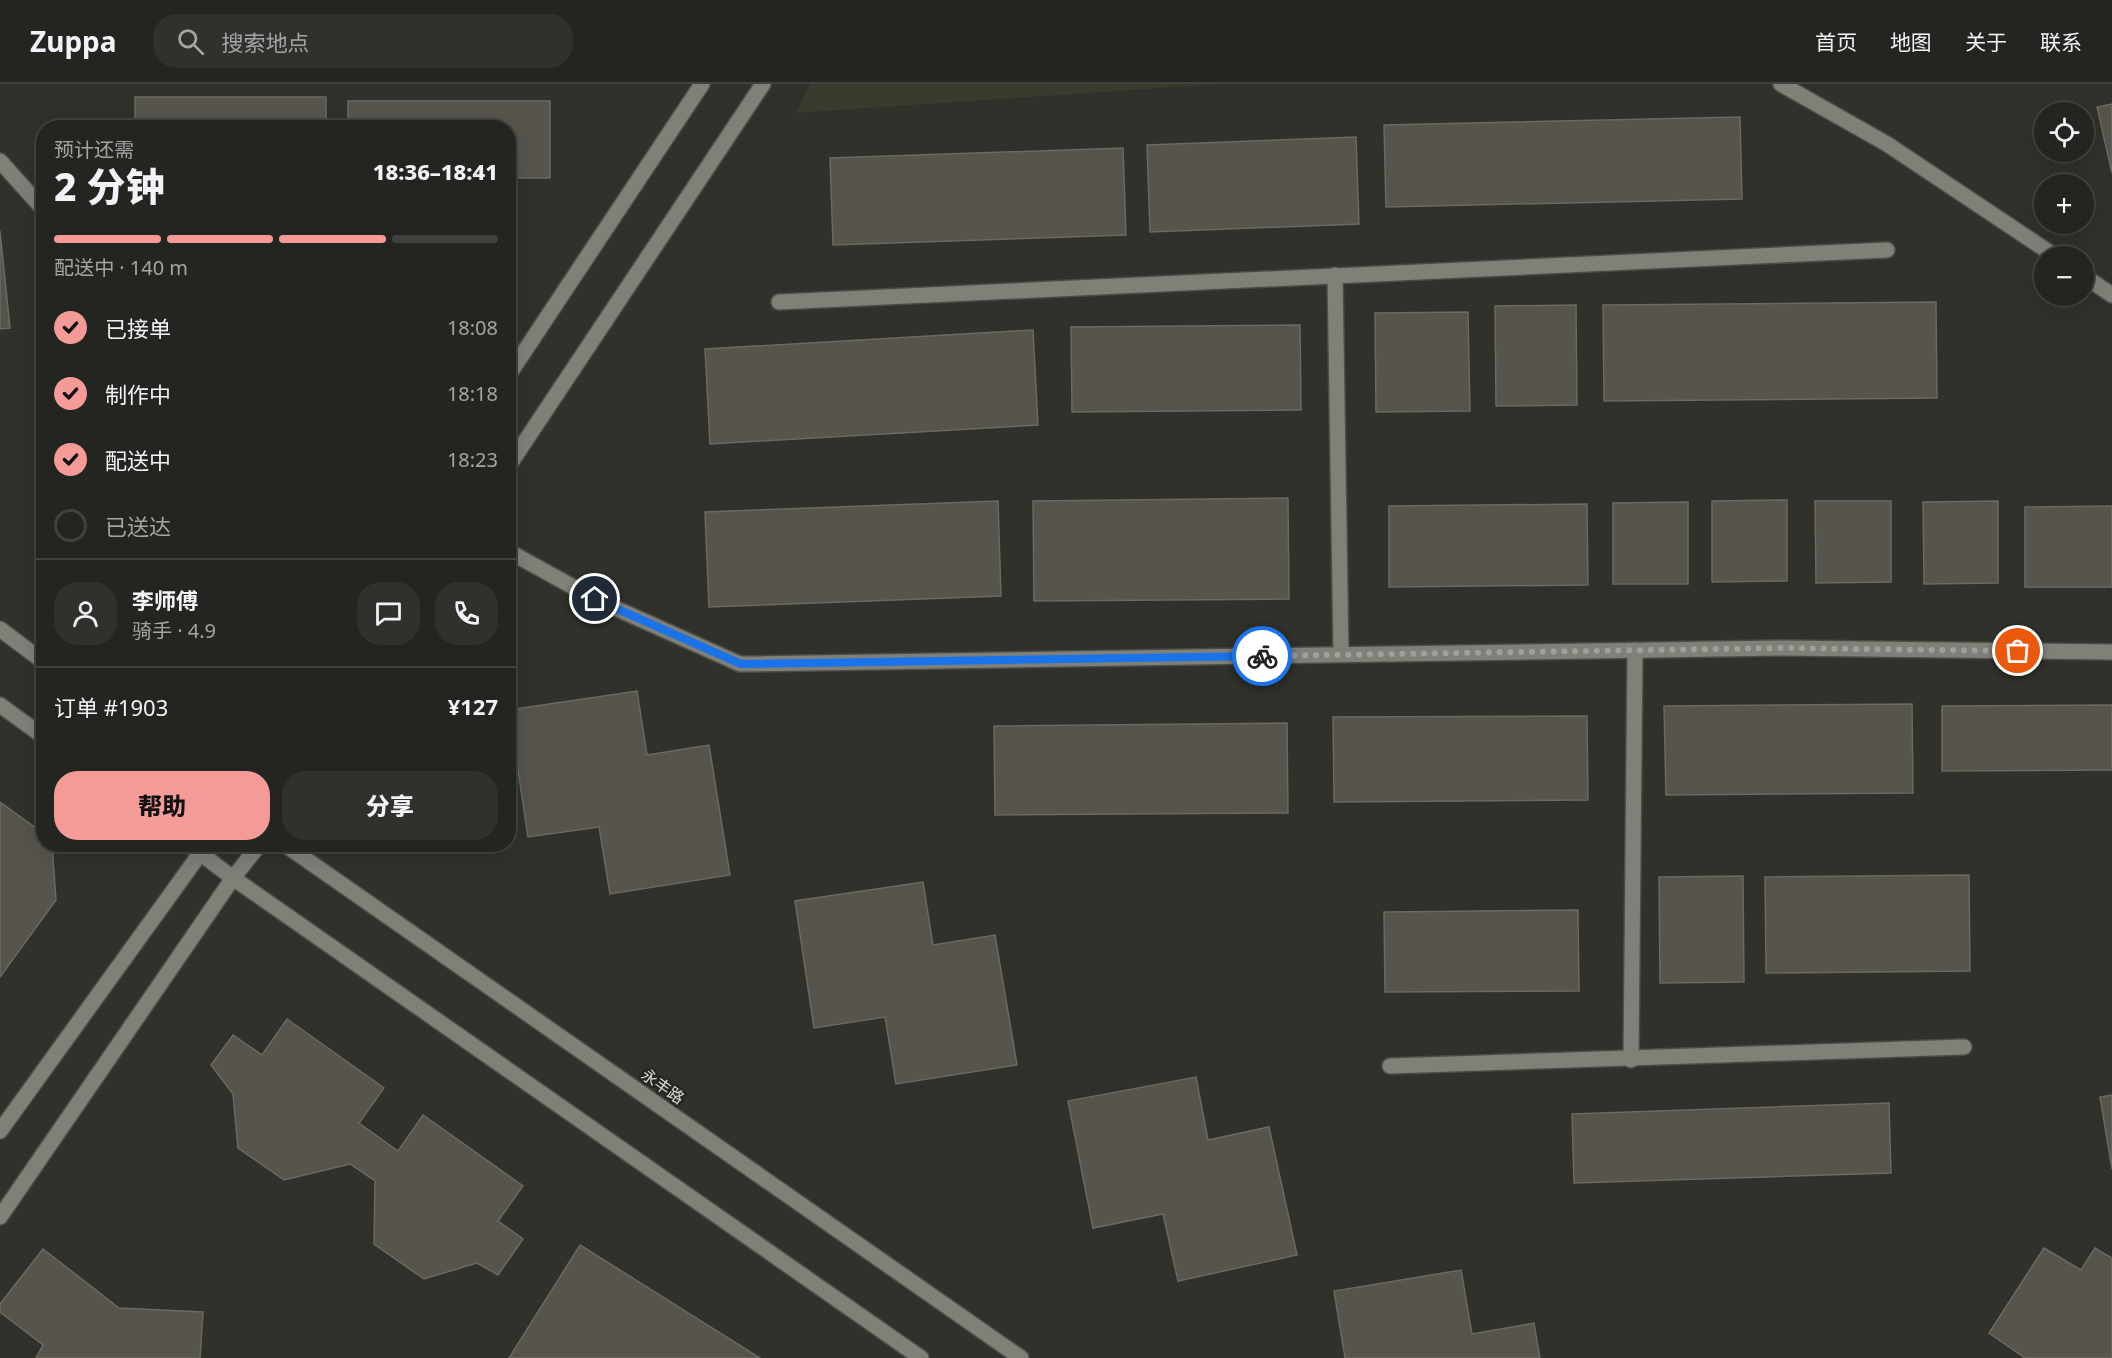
<!DOCTYPE html>
<html lang="zh">
<head>
<meta charset="utf-8">
<style>
	body { margin:0; font-family:"Noto Sans","Noto Sans SC",sans-serif; background:#2f312d; color:#f1f3f6; height:100vh; display:flex; flex-direction:column; font-size:22px; white-space:nowrap }
	* { box-sizing:border-box; margin:0 }
	p { font-size:20px; color:#a3a5a5 }
	.icon { flex:none; width:33px; height:33px; fill:none; stroke:currentColor; stroke-width:2; stroke-linecap:round; stroke-linejoin:round }
	.map { position:relative; flex:1; overflow:hidden }
	.panel { position:absolute; left:36px; top:36px; width:480px; height:732px; display:flex; flex-direction:column; background:#232520; border-radius:24px; box-shadow:0 6px 24px #0002,0 0 0 2px #40423e }
	.panel>* { flex:none }
	.tools { position:absolute; left:2034px; top:18px; display:grid; gap:12px }
	.tools a { display:grid; place-items:center; width:60px; height:60px; border-radius:50%; background:#232520; box-shadow:0 6px 24px #0002,0 0 0 2px #40423e; font-size:30px }
	.pin { position:absolute; display:grid; place-items:center; width:51px; height:51px; color:#fff; margin:-26px; border:3px solid #fff; border-radius:50%; box-shadow:0 2px 6px #0007 }
	.courier { position:absolute; display:grid; place-items:center; width:60px; height:60px; margin:-30px; border:4px solid #1a73e8; border-radius:50%; background:#fff; color:#222; box-shadow:0 2px 8px #0007 }
	.summary em { font-style:normal; font-weight:800 }
	.summary div { display:flex; flex-direction:column-reverse }
	.summary { display:flex; align-items:center; justify-content:space-between; height:102px; padding:0 18px }
	h1 { font-size:39px; font-weight:800; line-height:45px }
	.bar { display:grid; grid-template-columns:repeat(4,1fr); gap:9px 6px; align-content:center; height:72px; padding:0 18px }
	.bar i { height:8px; border-radius:4px; background:#40423e }
	.bar .active { background:#f59b97 }
	.bar p { grid-column:span 4 }
	.line { display:flex; align-items:center; gap:15px; padding:0 18px; border-top:2px solid #40423e }
	.line div { flex:1 }
	.round { display:grid; place-items:center; flex:none; width:63px; height:63px; border-radius:24px; background:#2f312d }
	ol { padding:0 18px; list-style:none }
	li { display:flex; align-items:center; gap:18px; height:66px }
	li p { margin-inline-start:auto }
	li .icon { padding:6px; border-radius:50%; background:#f59b97; color:#111; stroke-width:4 }
	li:last-child { color:#a3a5a5 }
	li i { width:33px; height:33px; border:3px solid #40423e; border-radius:50% }
	.primary-button { display:flex; gap:12px; margin-top:auto; padding:12px 18px }
	.primary-button a { flex:1; height:69px; border-radius:24px; background:#f59b97; color:#111; font-size:24px; font-weight:800; line-height:69px; text-align:center }
	.primary-button a+a { background:#2f312d; color:#f1f3f6 }
	header { display:flex; align-items:center; gap:36px; box-sizing:border-box; height:84px; padding:0 30px; background:#232520; border-bottom:2px solid #40423e }
	header strong { font-size:28px }
	nav { display:flex; gap:33px; margin-inline-start:auto; font-size:21px }
	.search { width:420px; height:54px; background:#2f312d; display:flex; align-items:center; gap:15px; box-sizing:border-box; padding:0 21px; border-radius:24px; color:#a3a5a5; font-size:22px }
	.map>svg:first-child { display:block }
	.built { fill:#393b2e }
	.building { fill:#56544d; stroke:#6b6961; stroke-width:1.5 }
	.lines { fill:none; stroke-linecap:round; stroke-linejoin:round }
	.street-casing { stroke:#4b4c46; stroke-width:18 }
	.secondary-casing { stroke:#4b4c46; stroke-width:18 }
	.street { stroke:#7f8179; stroke-width:15 }
	.secondary { stroke:#7f8179; stroke-width:15 }
	.done { stroke:#9fa09b; stroke-width:6; stroke-dasharray:0 10.8 }
	.route { stroke:#1a73e8; stroke-width:8 }
	.labels { text-anchor:middle; stroke-width:5; stroke-linejoin:round; paint-order:stroke }
	.street-label { font-size:16px; fill:#dbdcd8; stroke:#262720 }
</style>
</head>
<body>
<header>
<strong>Zuppa</strong>
<div class="search"><svg class="icon" aria-label="search" viewBox="0 0 24 24"><circle cx="10" cy="10" r="6"/><path d="M15 15l6 6"/></svg>搜索地点</div>
<nav><a>首页</a><a>地图</a><a>关于</a><a>联系</a></nav>
</header>
<div class="map">
<svg width="2112" height="1274" viewBox="0 0 2112 1274">
	<rect width="100%" height="100%" fill="#2f312a"/>
	<polygon class="built" points="810,0 1219,0 796,29"/>
	<g class="building">
		<rect x="135" y="13" width="191" height="31"/>
		<polygon points="348,17 550,17 550,94 508,94 508,44 348,44"/>
		<polygon points="2112,20 2112,89 2097,23"/>
		<polygon points="1740,33 1742,115 1386,123 1384,41"/>
		<polygon points="1356,53 1359,140 1150,148 1147,61"/>
		<polygon points="1123,64 1126,151 833,161 830,74"/>
		<polygon points="0,147 10,244 0,245"/>
		<polygon points="1936,218 1937,314 1604,317 1603,221"/>
		<polygon points="1576,221 1577,321 1496,322 1495,222"/>
		<polygon points="1468,228 1470,327 1376,328 1375,229"/>
		<polygon points="1300,241 1301,326 1072,328 1071,243"/>
		<polygon points="1033,246 1038,341 710,360 705,265"/>
		<polygon points="1288,414 1289,515 1034,517 1033,417"/>
		<polygon points="1787,416 1787,497 1712,498 1712,417"/>
		<polygon points="998,417 1001,512 709,523 705,428"/>
		<polygon points="1815,417 1891,417 1891,498 1816,499"/>
		<polygon points="1998,417 1998,499 1924,500 1923,418"/>
		<polygon points="1688,418 1688,500 1613,500 1613,419"/>
		<polygon points="1587,420 1588,501 1389,503 1389,422"/>
		<polygon points="2112,422 2112,503 2025,503 2025,423"/>
		<polygon points="637,607 647,671 709,661 730,791 610,810 599,743 528,753 509,626"/>
		<polygon points="1912,620 1913,709 1666,711 1664,622"/>
		<polygon points="2112,621 2112,686 1942,687 1942,622"/>
		<polygon points="1587,632 1588,716 1334,718 1333,633"/>
		<polygon points="1287,639 1288,729 995,731 994,642"/>
		<polygon points="0,718 44,750 44,760 52,760 56,816 0,893"/>
		<polygon points="1969,791 1970,887 1766,889 1765,793"/>
		<polygon points="1743,792 1744,898 1660,899 1659,793"/>
		<polygon points="923,798 933,861 995,851 1017,981 896,1000 885,933 814,944 795,817"/>
		<polygon points="1578,826 1579,907 1385,908 1384,828"/>
		<polygon points="287,935 384,1004 359,1039 398,1067 423,1031 523,1102 498,1137 523,1155 498,1191 477,1179 424,1195 374,1160 375,1097 350,1080 284,1096 238,1064 233,1010 211,981 233,951 262,971"/>
		<polygon points="1196,993 1208,1056 1269,1043 1297,1171 1178,1197 1163,1130 1093,1144 1068,1017"/>
		<polygon points="2112,1011 2112,1085 2100,1013"/>
		<polygon points="1889,1019 1891,1089 1574,1099 1572,1030"/>
		<polygon points="580,1161 760,1274 509,1274"/>
		<polygon points="2044,1164 2081,1186 2095,1164 2112,1174 2112,1274 2025,1274 1989,1249"/>
		<polygon points="43,1165 119,1224 203,1228 200,1274 36,1274 43,1261 0,1228 0,1220"/>
		<polygon points="1461,1186 1472,1250 1534,1239 1540,1274 1345,1274 1334,1207"/>
	</g>
	<g class="lines">
		<defs>
			<g id="street">
				<polyline points="1781,0 1887,60 2055,172"/>
				<polyline points="0,77 44,126"/>
				<polyline points="1335,191 1341,570"/>
				<polyline points="2084,192 2112,211"/>
				<polyline points="779,218 1887,166"/>
				<polyline points="508,292 702,0"/>
				<polyline points="508,383 763,0"/>
				<polyline points="508,467 595,515 740,580 1782,564 2112,568"/>
				<polyline points="1631,976 1635,566"/>
				<polyline points="1390,982 1964,963"/>
				<polyline points="0,1047 207,760"/>
				<polyline points="0,1133 233,794 260,760"/>
			</g>
			<g id="secondary">
				<polyline points="0,545 44,578"/>
				<polyline points="0,621 44,653"/>
				<polyline points="188,760 233,794 921,1274"/>
				<polyline points="284,760 1021,1274"/>
			</g>
		</defs>
		<use href="#street" class="street-casing"/>
		<use href="#secondary" class="secondary-casing"/>
		<use href="#street" class="street"/>
		<use href="#secondary" class="secondary"/>
	</g>
	<g class="lines">
		<polyline class="done" points="1262,572 1782,564 2018,567"/>
		<polyline class="route" points="595,515 741,580 1262,572"/>
	</g>
	<g class="labels">
		<g class="street-label">
			<text transform="translate(663 1002) rotate(35)" y="6">永丰路</text>
		</g>
	</g>
</svg>
<div class="tools">
<a><svg class="icon" aria-label="locate" viewBox="0 0 24 24"><circle cx="12" cy="12" r="6"/><path d="M12 2v4M12 18v4M2 12h4M18 12h4"/></svg></a>
<a>+</a>
<a>−</a>
</div>
<div class="pin" style="left:2018px;top:567px;background:#ea580c"><svg class="icon" aria-label="bag" viewBox="0 0 24 24"><path d="M5 8h14l-1 12H6zM9 8a3 3 0 0 1 6 0"/></svg></div>
<div class="pin" style="left:595px;top:515px;background:#1f2937"><svg class="icon" aria-label="home" viewBox="0 0 24 24"><path d="M3 11l9-7 9 7M6 9v11h12V9"/></svg></div>
<div class="courier" style="left:1262px;top:572px"><svg class="icon" aria-label="bike" viewBox="0 0 24 24"><circle cx="6" cy="16" r="4"/><circle cx="18" cy="16" r="4"/><path d="M6 16l4-8h5l3 8M10 8l3 8H6M13 5h3"/></svg></div>
<section class="panel">
<div class="summary"><div><h1>2 分钟</h1><p>预计还需</p></div><em>18:36–18:41</em></div>
<div class="bar"><i class="active"></i><i class="active"></i><i class="active"></i><i></i><p>配送中 · 140 m</p></div>
<ol>
<li><svg class="icon" aria-label="check" viewBox="0 0 24 24"><path d="M5 12l5 5 9-10"/></svg>已接单<p>18:08</p></li>
<li><svg class="icon" aria-label="check" viewBox="0 0 24 24"><path d="M5 12l5 5 9-10"/></svg>制作中<p>18:18</p></li>
<li><svg class="icon" aria-label="check" viewBox="0 0 24 24"><path d="M5 12l5 5 9-10"/></svg>配送中<p>18:23</p></li>
<li><i></i>已送达</li>
</ol>
<div class="line" style="height:108px"><a class="round"><svg class="icon" aria-label="person" viewBox="0 0 24 24"><circle cx="12" cy="8" r="4"/><path d="M4 21q1-7 8-7t8 7"/></svg></a><div><b>李师傅</b><p>骑手 · 4.9</p></div><a class="round"><svg class="icon" aria-label="chat" viewBox="0 0 24 24"><path d="M4 5h16v11H9l-5 4z"/></svg></a><a class="round"><svg class="icon" aria-label="phone" viewBox="0 0 24 24"><path d="M5 4h4l2 5-3 2q2 4 5 5l2-3 5 2v4C11 20 4 13 5 4z"/></svg></a></div>
<div class="line" style="height:78px"><div>订单 #1903</div><b>¥127</b></div>
<div class="primary-button"><a>帮助</a><a>分享</a></div>
</section>
</div>
</body>
</html>
